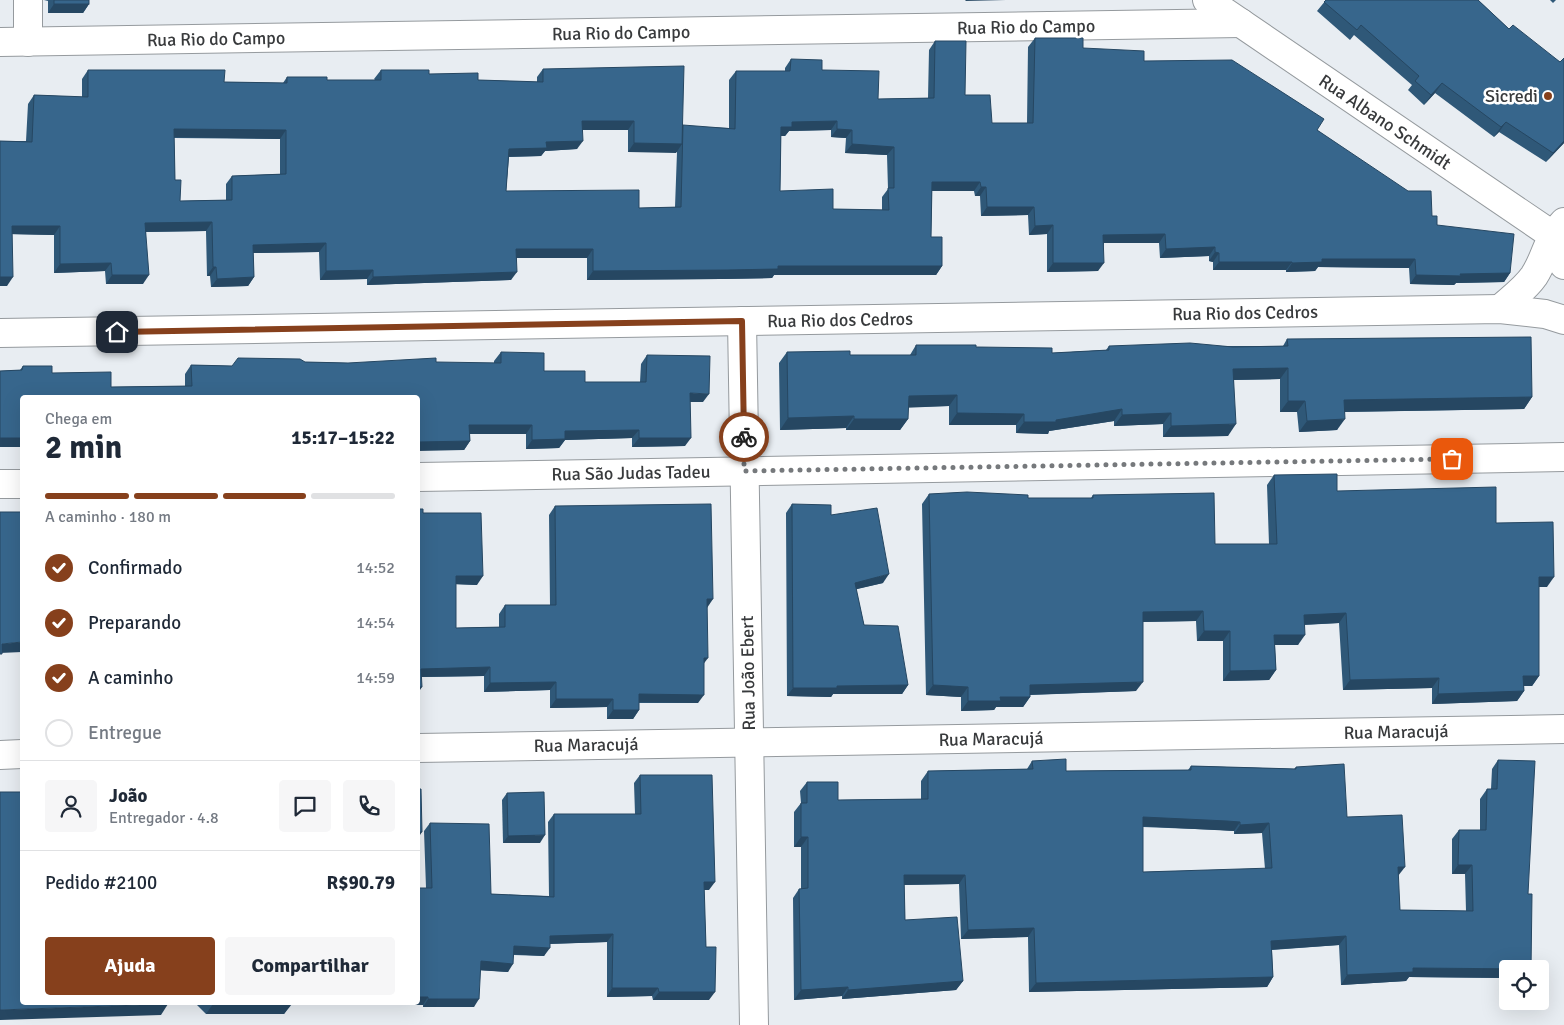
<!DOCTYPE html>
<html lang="pt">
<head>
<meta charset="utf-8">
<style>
	body { margin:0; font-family:Signika,sans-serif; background:#f6f6f7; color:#1f2937; height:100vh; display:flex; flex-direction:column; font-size:19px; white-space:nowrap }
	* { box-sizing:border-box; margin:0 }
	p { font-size:16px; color:#747a83 }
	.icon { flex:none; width:28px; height:28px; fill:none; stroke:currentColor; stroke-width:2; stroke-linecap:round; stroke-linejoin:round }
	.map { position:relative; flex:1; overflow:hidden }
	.panel { position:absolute; left:20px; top:395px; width:400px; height:610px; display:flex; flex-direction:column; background:#fff; border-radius:5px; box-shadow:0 5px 20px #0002 }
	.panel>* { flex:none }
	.buttons { position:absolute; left:1499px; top:960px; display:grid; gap:10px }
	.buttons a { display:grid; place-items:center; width:50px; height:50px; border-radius:5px; background:#fff; box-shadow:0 5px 20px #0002; font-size:25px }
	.pin { position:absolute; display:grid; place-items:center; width:42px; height:42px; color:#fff; margin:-21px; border-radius:10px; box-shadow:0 2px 8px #0006 }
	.courier { position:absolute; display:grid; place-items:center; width:50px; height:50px; margin:-25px; border:4px solid #86401c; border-radius:50%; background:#fff; color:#222; box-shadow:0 1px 6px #0007 }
	.summary em { font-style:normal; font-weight:700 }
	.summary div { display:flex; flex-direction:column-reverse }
	.summary { display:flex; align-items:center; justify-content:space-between; height:85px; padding:0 25px }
	h1 { font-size:32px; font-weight:700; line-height:38px }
	.bar { display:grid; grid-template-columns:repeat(4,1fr); gap:8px 5px; align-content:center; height:60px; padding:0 25px }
	.bar i { height:6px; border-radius:4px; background:#e0e1e3 }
	.bar .selected { background:#86401c }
	.bar p { grid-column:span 4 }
	.line { display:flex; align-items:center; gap:12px; padding:0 25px; border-top:1px solid #e0e1e3 }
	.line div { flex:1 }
	.round { display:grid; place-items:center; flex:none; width:52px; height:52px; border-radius:5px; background:#f6f6f7 }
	ol { padding:0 25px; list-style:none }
	li { display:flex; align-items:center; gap:15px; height:55px }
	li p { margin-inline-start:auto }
	li .icon { padding:5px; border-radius:50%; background:#86401c; color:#fff; stroke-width:4 }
	li:last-child { color:#747a83 }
	li i { width:28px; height:28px; border:2px solid #e0e1e3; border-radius:50% }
	.button { display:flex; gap:10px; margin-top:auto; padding:10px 25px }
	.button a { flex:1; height:58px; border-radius:5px; background:#86401c; color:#fff; font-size:20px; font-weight:700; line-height:58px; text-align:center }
	.button a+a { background:#f6f6f7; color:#1f2937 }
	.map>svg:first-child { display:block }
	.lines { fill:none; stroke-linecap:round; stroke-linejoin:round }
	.minor-casing { stroke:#959a9e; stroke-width:30 }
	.tertiary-casing { stroke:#959a9e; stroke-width:30 }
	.primary-casing { stroke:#959a9e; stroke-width:30 }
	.minor { stroke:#fff; stroke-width:28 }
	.tertiary { stroke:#fff; stroke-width:28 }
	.primary { stroke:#fff; stroke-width:28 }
	.wall { fill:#2f5878; fill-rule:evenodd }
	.shaded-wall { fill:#264762 }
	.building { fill:#37668c; stroke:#264762; fill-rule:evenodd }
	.done { stroke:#76797c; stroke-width:5; stroke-dasharray:0 9 }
	.route { stroke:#86401c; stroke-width:6 }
	.poi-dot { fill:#86401c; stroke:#fff; stroke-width:2 }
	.labels { text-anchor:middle; stroke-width:5; stroke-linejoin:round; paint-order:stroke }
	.street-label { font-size:18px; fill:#383a3c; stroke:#fff }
	.poi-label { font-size:18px; fill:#383a3c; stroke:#fff; text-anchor:end }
</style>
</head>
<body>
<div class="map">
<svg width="1564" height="1025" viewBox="0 0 1564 1025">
	<rect width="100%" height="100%" fill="#e8edf2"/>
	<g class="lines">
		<defs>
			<g id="minor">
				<polyline points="28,0 28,42"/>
				<polyline points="0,42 1241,23"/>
				<path d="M 1500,309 C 1511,299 1525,289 1534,276 C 1547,256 1546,240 1564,222"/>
				<polyline points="742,321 754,1025"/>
				<polyline points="0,333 1500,309 1545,314 1564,320"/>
				<polyline points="418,477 1564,457"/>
				<polyline points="0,484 22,484"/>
				<polyline points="418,748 1564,729"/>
				<polyline points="0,755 22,754"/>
			</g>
			<polyline id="tertiary" points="1552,234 1564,265"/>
			<polyline id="primary" points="1207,0 1564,243"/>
		</defs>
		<use href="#minor" class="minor-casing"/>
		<use href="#tertiary" class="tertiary-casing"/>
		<use href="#primary" class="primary-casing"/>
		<use href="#minor" class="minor"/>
		<use href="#tertiary" class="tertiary"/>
		<use href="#primary" class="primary"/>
	</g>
	<g class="wall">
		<polygon points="44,0 89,0 89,4 83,13 48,13 48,1"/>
		<polygon points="1326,0 1478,0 1509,29 1560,62 1564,58 1564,143 1546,162 1499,132 1494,137 1435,93 1424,105 1408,90 1412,85 1354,35 1350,40 1317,11"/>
		<polygon points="1550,0 1556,0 1553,3"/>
		<path d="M 1035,38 L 1144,61 L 1317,130 L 1432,216 L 1437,225 L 1510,273 L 1504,282 L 1456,283 L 1454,285 L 1410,284 L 1409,268 L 1318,267 L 1315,271 L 1286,272 L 1286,270 L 1213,270 L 1213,262 L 1209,261 L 1209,256 L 1160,258 L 1159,243 L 1104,243 L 1098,271 L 1047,272 L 1047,234 L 1029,235 L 1028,215 L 981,216 L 980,196 L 975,196 L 974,191 L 932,191 L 931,237 L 942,266 L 936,275 L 774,275 L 772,278 L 721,279 L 587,280 L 587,258 L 517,258 L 511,280 L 367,285 L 367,279 L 320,280 L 319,252 L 253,253 L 254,277 L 248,286 L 211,287 L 210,276 L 207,276 L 206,231 L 146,232 L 143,284 L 106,284 L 105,271 L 54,273 L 54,235 L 12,234 L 7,286 L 0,286 L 0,141 L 26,141 L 28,104 L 34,95 L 82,97 L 82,79 L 88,70 L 224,82 L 283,83 L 287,77 L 327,80 L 375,80 L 374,79 L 381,70 L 478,80 L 537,82 L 537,77 L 543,69 L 683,126 L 729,128 L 729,80 L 736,71 L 785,71 L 785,68 L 791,59 L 822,70 L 878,99 L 928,98 L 929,50 L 935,41 L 965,95 L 992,123 L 1027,123 L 1028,47 ZM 583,130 L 628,130 L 628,152 L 677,152 L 675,207 L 639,208 L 506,191 L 509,157 L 541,156 L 545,151 L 577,149 ZM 831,130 L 831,137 L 846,138 L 845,153 L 887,155 L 888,189 L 882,197 L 882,210 L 833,209 L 780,191 L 781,136 L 785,136 L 789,131 ZM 174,138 L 280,139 L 280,174 L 232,176 L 226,184 L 226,200 L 180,201 L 175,180 Z"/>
		<polygon points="1287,339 1532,397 1524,409 1345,412 1337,430 1299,432 1297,412 1280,412 1280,379 1234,380 1228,436 1163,437 1163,424 1114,426 1114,421 1049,431 1048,434 1016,433 1016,425 949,425 949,406 908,407 908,419 900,430 846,430 846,428 780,430 779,363 787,352 850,355 910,355 916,345 976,347 1052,353 1106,350 1109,346 1283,346"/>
		<polygon points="501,352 544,371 585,382 640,382 641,364 647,355 703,402 690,402 685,446 632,447 632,438 565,440 559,448 526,449 526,434 470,434 470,441 464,450 22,398 22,447 0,447 0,371 20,370 23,366 111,387 185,386 185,374 191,365 232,366 305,362 348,363 494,363 494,361"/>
		<polygon points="1274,475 1337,491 1496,523 1547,587 1539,587 1539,676 1532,686 1524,686 1524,691 1517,701 1432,704 1432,688 1343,690 1339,623 1304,625 1298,645 1275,645 1276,670 1269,680 1223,681 1223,641 1197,641 1196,621 1143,622 1136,691 1030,695 1030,697 1023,707 996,707 994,710 961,711 961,697 926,695 922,504 929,494 1028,498 1091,498 1093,495 1215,544 1269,544 1267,485"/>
		<polygon points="792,504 831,515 883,583 856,589 864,625 908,685 902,694 833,694 831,697 787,696 786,513"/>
		<polygon points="555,506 707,608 704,663 698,703 639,703 639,710 633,719 607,719 607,707 550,708 550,690 484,692 484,676 421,677 423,513 477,585 456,584 456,628 499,627 499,614 505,605 550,605 549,515"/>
		<path d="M 1498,760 L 1508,978 L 1409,977 L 1406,981 L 1341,985 L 1339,945 L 1272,950 L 1273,977 L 1267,987 L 1029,992 L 1028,937 L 961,939 L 959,884 L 904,885 L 905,920 L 963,981 L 956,990 L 842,999 L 842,996 L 794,1000 L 793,898 L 799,889 L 801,889 L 801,847 L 794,847 L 794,812 L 801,803 L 800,791 L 807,782 L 838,800 L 921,799 L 921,781 L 928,771 L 1027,769 L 1032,761 L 1066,771 L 1188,770 L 1191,766 L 1294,769 L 1296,767 L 1347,817 L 1398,876 L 1400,910 L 1466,911 L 1465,874 L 1452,874 L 1452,839 L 1459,830 L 1480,830 L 1480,799 L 1487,789 L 1491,789 L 1492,769 ZM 1143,827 L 1220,830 L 1234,831 L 1234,834 L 1262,833 L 1265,869 L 1143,872 Z"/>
		<polygon points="640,775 709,890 704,890 706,947 709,1000 653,1000 652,996 607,997 607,942 550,944 544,956 514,955 508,972 480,970 474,1007 423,1007 423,1005 315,1005 315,1002 418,1002 426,888 424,831 430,823 491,894 549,896 548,822 554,814 635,814 634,783"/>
		<polygon points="507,793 540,843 503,843 502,800"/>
		<polygon points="194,1002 292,1002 284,1014 206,1014"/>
	</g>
	<g class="shaded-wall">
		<polygon points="966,0 1006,0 965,1"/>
		<polygon points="54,4 89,4 83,13 48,13"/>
		<polygon points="1442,83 1435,93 1424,105 1431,95"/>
		<polygon points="582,121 634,121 628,130 576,130"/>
		<polygon points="837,121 831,130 789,131 785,136 775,136 781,127 792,122"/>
		<polygon points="1506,122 1499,132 1494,137 1501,127"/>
		<polygon points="174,129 286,130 280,139 167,137"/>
		<polygon points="837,129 852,130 846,138 831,137"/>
		<polygon points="583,141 577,149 545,151 541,156 503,157 509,149 546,142"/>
		<polygon points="1564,141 1564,143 1546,162 1553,153"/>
		<polygon points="634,143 682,144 676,153 628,152"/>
		<polygon points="852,144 894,147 887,155 845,153"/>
		<polygon points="932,182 980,182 974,191 926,191"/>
		<polygon points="981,187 986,187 980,196 975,196"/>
		<polygon points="987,207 1034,207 1028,215 981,216"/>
		<polygon points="212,222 206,231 139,232 145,223"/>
		<polygon points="1053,225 1047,234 1029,235 1035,226"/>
		<polygon points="12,226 60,226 54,235 6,234"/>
		<polygon points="1165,234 1159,243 1097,243 1103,235"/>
		<polygon points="326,243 319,252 247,253 253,245"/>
		<polygon points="1215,247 1209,256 1160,258 1166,249"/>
		<polygon points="516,249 593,249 587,258 510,258"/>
		<polygon points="1215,252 1219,253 1213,262 1209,261"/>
		<polygon points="1322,259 1415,259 1409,268 1318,267 1315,271 1286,272 1292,263"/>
		<polygon points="1219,262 1292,262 1286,270 1213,270"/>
		<polygon points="111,263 105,271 54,273 60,264"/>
		<polygon points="1053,263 1104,263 1098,271 1047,272"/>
		<polygon points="778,266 942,266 936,275 774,275 772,278 721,279 587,280 593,271"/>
		<polygon points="213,267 216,267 210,276 207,276"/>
		<polygon points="373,270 367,279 320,280 326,271"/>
		<polygon points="517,272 511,280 367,285 373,277"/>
		<polygon points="1510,273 1504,282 1456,283 1454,285 1410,284 1416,275"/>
		<polygon points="112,275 149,275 143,284 106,284"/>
		<polygon points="0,277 13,277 7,286 0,286"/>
		<polygon points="254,277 248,286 211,287 217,279"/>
		<polygon points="1288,368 1280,379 1225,380 1233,369"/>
		<polygon points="690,393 709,394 703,402 684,402"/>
		<polygon points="957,395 949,406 901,408 909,396"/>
		<polygon points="1532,397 1524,409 1336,412 1344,400"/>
		<polygon points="1288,401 1305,401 1297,412 1280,412"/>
		<polygon points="1122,409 1114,421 1049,431 1048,434 1016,433 1024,422 1056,420"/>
		<polygon points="957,413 1024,414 1016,425 949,425"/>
		<polygon points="1171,413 1163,424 1114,426 1122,415"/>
		<polygon points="854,416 846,428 780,430 788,418"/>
		<polygon points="854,419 908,419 900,430 846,430"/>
		<polygon points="1345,419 1337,430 1299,432 1307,421"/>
		<polygon points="1236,424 1228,436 1163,437 1171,426"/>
		<polygon points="469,425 532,425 526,434 463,434"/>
		<polygon points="639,430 632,438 565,440 559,448 526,449 532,440 565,431"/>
		<rect x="0" y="438" width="22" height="9"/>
		<polygon points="639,438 691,438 685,446 632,447"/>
		<polygon points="470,441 464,450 418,451 418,442"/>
		<polygon points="889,574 883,583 849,591 855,583"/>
		<polygon points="456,576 483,576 477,585 450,584"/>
		<polygon points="1539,577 1554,577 1547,587 1532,587"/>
		<polygon points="707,599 713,599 707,608"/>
		<polygon points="1203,611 1196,621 1136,622 1143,612"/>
		<polygon points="1346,613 1339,623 1297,625 1304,615"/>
		<polygon points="1204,631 1230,631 1223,641 1197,641"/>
		<polygon points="1274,635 1305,635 1298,645 1267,645"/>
		<polygon points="22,642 22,652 0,653 2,644"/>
		<polygon points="704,658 708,658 702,666"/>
		<polygon points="490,667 484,676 418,677 421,669"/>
		<polygon points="1276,670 1269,680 1223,681 1230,671"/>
		<polygon points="1523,676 1539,676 1532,686 1516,686"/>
		<polygon points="1439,678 1432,688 1343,690 1350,680"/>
		<polygon points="556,682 550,690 484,692 490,683"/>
		<polygon points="1143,682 1136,691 1023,695 1030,685"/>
		<polygon points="908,685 902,694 833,694 831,697 787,696 793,688 837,686"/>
		<polygon points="933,685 968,687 961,697 926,695"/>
		<polygon points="418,687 422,687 418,693"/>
		<polygon points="1524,691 1517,701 1432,704 1438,694"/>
		<polygon points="639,694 704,695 698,703 633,702"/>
		<polygon points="1000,697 1030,697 1023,707 996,707 994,710 961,711 968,701"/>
		<polygon points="556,699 613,699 607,707 550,708"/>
		<polygon points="613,710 639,710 633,719 607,719"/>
		<polygon points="1143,817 1227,821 1240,822 1234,831 1137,826"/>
		<polygon points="1269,823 1262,833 1234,834 1240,825"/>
		<polygon points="418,832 422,832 418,838"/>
		<polygon points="545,835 540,843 503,843 508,836"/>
		<polygon points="801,837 808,837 801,847 794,847"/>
		<polygon points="1458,865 1472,865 1465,874 1452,874"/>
		<polygon points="1398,867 1405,867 1398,876"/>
		<polygon points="904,875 965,875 959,884 898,885"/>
		<polygon points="704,882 715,882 709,890 698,890"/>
		<polygon points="1034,928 1028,937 961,939 968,930"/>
		<polygon points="613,934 607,942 544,944 550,936"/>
		<polygon points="1346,936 1339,945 1265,950 1271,941"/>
		<polygon points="514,946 550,948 544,956 508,954"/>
		<polygon points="481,961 513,964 508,972 475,970"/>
		<polygon points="1413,968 1508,969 1508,978 1409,977 1406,981 1341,985 1347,975"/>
		<polygon points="1273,977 1267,987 1029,992 1036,983"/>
		<polygon points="963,981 956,990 842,999 848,990"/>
		<polygon points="848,987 842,996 794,1000 801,990"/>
		<polygon points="612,988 658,988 652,996 607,997"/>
		<polygon points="659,992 715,992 709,1000 653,1000"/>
		<polygon points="418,997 428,997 423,1005 315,1005 317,1002 418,1002"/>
		<polygon points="428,999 479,999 474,1007 423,1007"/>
		<polygon points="168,1004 161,1015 0,1020 0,1010"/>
		<polygon points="213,1004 292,1004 284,1014 206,1014"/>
	</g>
	<g class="building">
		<rect x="54" y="0" width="35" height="4"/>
		<polygon points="1326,0 1478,0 1509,29 1513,25 1560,62 1564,58 1564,141 1553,153 1506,122 1501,127 1442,83 1431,95 1415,81 1419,76 1361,25 1357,30 1324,2"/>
		<path d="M 1035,38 L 1083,38 L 1083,48 L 1144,51 L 1144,61 L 1232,60 L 1324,119 L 1317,130 L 1408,191 L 1431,191 L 1432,216 L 1437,216 L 1437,225 L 1514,234 L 1510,273 L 1460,274 L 1461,276 L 1416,275 L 1415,259 L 1322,259 L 1322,262 L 1292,263 L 1292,262 L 1219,262 L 1219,253 L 1215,252 L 1215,247 L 1166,249 L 1165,234 L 1103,235 L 1104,263 L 1053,263 L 1053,225 L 1035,226 L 1034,207 L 987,207 L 986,187 L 981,187 L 980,182 L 932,182 L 931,237 L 942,237 L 942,266 L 778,266 L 778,269 L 727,270 L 593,271 L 593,249 L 516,249 L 517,272 L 373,277 L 373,270 L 326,271 L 326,243 L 253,245 L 254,277 L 217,279 L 216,267 L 213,267 L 212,222 L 145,223 L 149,275 L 112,275 L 111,263 L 60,264 L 60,226 L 12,226 L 13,277 L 0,277 L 0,141 L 32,142 L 34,95 L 88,97 L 88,70 L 225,70 L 224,82 L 287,83 L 287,77 L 327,77 L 327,80 L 381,80 L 381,70 L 429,70 L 429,74 L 478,73 L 478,80 L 543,82 L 543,69 L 684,66 L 682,144 L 634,143 L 634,121 L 582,121 L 583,141 L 546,142 L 547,148 L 509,149 L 506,191 L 639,190 L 639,208 L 681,207 L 683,125 L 735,129 L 736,71 L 790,71 L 791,59 L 822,60 L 822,70 L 879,71 L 878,99 L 934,98 L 935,41 L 966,41 L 965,95 L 990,95 L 992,123 L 1033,123 ZM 837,121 L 837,129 L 852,130 L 852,144 L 894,147 L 894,188 L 888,188 L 889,210 L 833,209 L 833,189 L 780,191 L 781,127 L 792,127 L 792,122 ZM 174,129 L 286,130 L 286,174 L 232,176 L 232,200 L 180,201 L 181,180 L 175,180 Z"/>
		<polygon points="1531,337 1532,397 1344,400 1345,419 1307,421 1305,401 1288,401 1288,368 1233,369 1236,424 1171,426 1171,413 1122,415 1122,409 1056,420 1056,422 1024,422 1024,414 957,413 957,395 909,396 908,419 854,419 854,416 788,418 787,352 850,351 850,355 916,355 916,345 976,345 976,347 1052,348 1052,353 1109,350 1109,346 1190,343 1233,347 1288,346 1287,339"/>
		<polygon points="501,352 544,353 544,371 585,371 585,382 646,382 647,355 710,356 709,394 690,393 691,438 639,438 639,430 565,431 565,439 532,440 532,425 469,425 470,441 418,442 418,398 22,398 22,438 0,438 0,371 22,370 23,366 52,366 52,373 111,372 111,387 192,386 191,365 232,366 238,358 300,359 305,362 348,363 436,358 436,362 501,363"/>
		<polygon points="1337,474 1337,491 1496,487 1496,523 1553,522 1554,577 1539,577 1539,676 1523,676 1524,691 1438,694 1439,678 1350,680 1346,613 1304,615 1305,635 1274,635 1276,670 1230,671 1230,631 1204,631 1203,611 1143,612 1143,682 1030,685 1030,697 1000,697 1001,701 968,701 968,687 933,685 929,494 967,492 1028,495 1028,498 1093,498 1093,495 1214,493 1215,544 1277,544 1274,475"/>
		<polygon points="711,504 713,599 707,599 708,658 704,658 704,695 639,694 639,710 613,710 613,699 556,699 556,682 490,683 490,667 421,669 422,687 418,687 418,509 423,509 423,513 481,513 483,576 456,576 456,628 505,627 505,605 556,605 555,506"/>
		<polygon points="792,504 831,505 831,515 877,508 889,574 855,583 864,625 898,626 908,685 837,686 837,688 793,688"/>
		<polygon points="0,512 22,512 22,642 2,644 2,654 0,654"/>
		<path d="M 1066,759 L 1066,771 L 1191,770 L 1191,766 L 1296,769 L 1296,767 L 1344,764 L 1347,817 L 1402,815 L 1405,867 L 1398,867 L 1400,910 L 1473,911 L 1472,865 L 1458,865 L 1459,830 L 1486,830 L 1487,789 L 1497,789 L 1498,760 L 1535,761 L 1528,894 L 1532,894 L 1531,969 L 1413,968 L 1413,972 L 1347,975 L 1346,936 L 1271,941 L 1273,977 L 1036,983 L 1034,928 L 968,930 L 965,875 L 904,875 L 905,920 L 957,917 L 963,981 L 848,990 L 848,987 L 801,990 L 799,889 L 808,888 L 808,837 L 801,837 L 801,803 L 807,803 L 807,782 L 838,782 L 838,800 L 928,799 L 928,771 L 1033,769 L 1032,761 ZM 1143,817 L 1227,821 L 1240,822 L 1240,825 L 1269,823 L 1272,868 L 1143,872 Z"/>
		<polygon points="640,775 712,775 715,882 704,882 706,947 716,947 715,992 659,992 658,988 612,988 613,934 550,936 550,948 514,946 513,964 481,961 479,999 428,999 428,997 418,997 418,888 432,888 430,823 489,824 491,894 554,897 554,814 641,814"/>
		<polygon points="418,789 421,789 422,832 418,832"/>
		<polygon points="0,792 22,792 22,1002 168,1002 168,1004 0,1010"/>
		<polygon points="544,792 545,835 508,836 507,793"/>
		<polygon points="212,1002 292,1002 292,1004 213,1004"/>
	</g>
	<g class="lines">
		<polyline class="done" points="744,437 744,471 1452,459"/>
		<polyline class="route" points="117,332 742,321 744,437"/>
	</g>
	<circle class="poi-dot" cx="1548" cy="96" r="5"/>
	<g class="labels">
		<g class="street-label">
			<text transform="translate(1026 27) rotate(-1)" y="6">Rua Rio do Campo</text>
			<text transform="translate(621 33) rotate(-1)" y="6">Rua Rio do Campo</text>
			<text transform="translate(216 39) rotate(-1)" y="6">Rua Rio do Campo</text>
			<text transform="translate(1385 122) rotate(34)" y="6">Rua Albano Schmidt</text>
			<text transform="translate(1245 313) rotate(-1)" y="6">Rua Rio dos Cedros</text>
			<text transform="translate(840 320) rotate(-1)" y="6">Rua Rio dos Cedros</text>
			<text transform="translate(631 473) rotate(-1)" y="6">Rua São Judas Tadeu</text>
			<text transform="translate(748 673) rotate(-91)" y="6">Rua João Ebert</text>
			<text transform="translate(1396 732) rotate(-1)" y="6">Rua Maracujá</text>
			<text transform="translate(991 739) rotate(-1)" y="6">Rua Maracujá</text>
			<text transform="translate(586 745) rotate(-1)" y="6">Rua Maracujá</text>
		</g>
		<g class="poi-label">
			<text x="1538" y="102">Sicredi</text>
		</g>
	</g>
</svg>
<div class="buttons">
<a><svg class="icon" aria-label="locate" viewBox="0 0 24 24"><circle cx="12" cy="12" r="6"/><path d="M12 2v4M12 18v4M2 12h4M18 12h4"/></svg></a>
</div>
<div class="pin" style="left:1452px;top:459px;background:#ea580c"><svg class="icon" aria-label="bag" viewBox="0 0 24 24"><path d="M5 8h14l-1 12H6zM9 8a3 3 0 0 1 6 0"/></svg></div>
<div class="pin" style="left:117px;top:332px;background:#1f2937"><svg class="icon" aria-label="home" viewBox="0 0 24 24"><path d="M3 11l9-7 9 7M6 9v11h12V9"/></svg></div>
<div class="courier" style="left:744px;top:437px"><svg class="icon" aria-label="bike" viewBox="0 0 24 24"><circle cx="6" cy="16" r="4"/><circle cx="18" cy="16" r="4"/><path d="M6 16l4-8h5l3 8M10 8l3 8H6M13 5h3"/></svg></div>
<section class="panel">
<div class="summary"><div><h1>2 min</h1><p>Chega em</p></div><em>15:17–15:22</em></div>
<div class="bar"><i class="selected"></i><i class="selected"></i><i class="selected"></i><i></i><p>A caminho · 180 m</p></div>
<ol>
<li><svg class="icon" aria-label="check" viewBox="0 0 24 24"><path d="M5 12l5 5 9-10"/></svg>Confirmado<p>14:52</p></li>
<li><svg class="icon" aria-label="check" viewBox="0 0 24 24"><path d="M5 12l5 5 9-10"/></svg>Preparando<p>14:54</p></li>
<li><svg class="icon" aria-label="check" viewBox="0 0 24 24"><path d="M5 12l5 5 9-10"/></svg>A caminho<p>14:59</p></li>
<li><i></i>Entregue</li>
</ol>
<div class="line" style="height:90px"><a class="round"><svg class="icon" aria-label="person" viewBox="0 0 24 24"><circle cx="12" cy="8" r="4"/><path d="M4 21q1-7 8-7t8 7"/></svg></a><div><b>João</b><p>Entregador · 4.8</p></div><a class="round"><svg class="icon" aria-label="chat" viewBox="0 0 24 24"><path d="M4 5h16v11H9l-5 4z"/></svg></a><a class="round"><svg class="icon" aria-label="phone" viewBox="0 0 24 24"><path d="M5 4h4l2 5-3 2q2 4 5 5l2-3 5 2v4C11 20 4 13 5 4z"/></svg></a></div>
<div class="line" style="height:65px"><div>Pedido #2100</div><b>R$90.79</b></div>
<div class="button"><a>Ajuda</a><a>Compartilhar</a></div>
</section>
</div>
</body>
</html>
